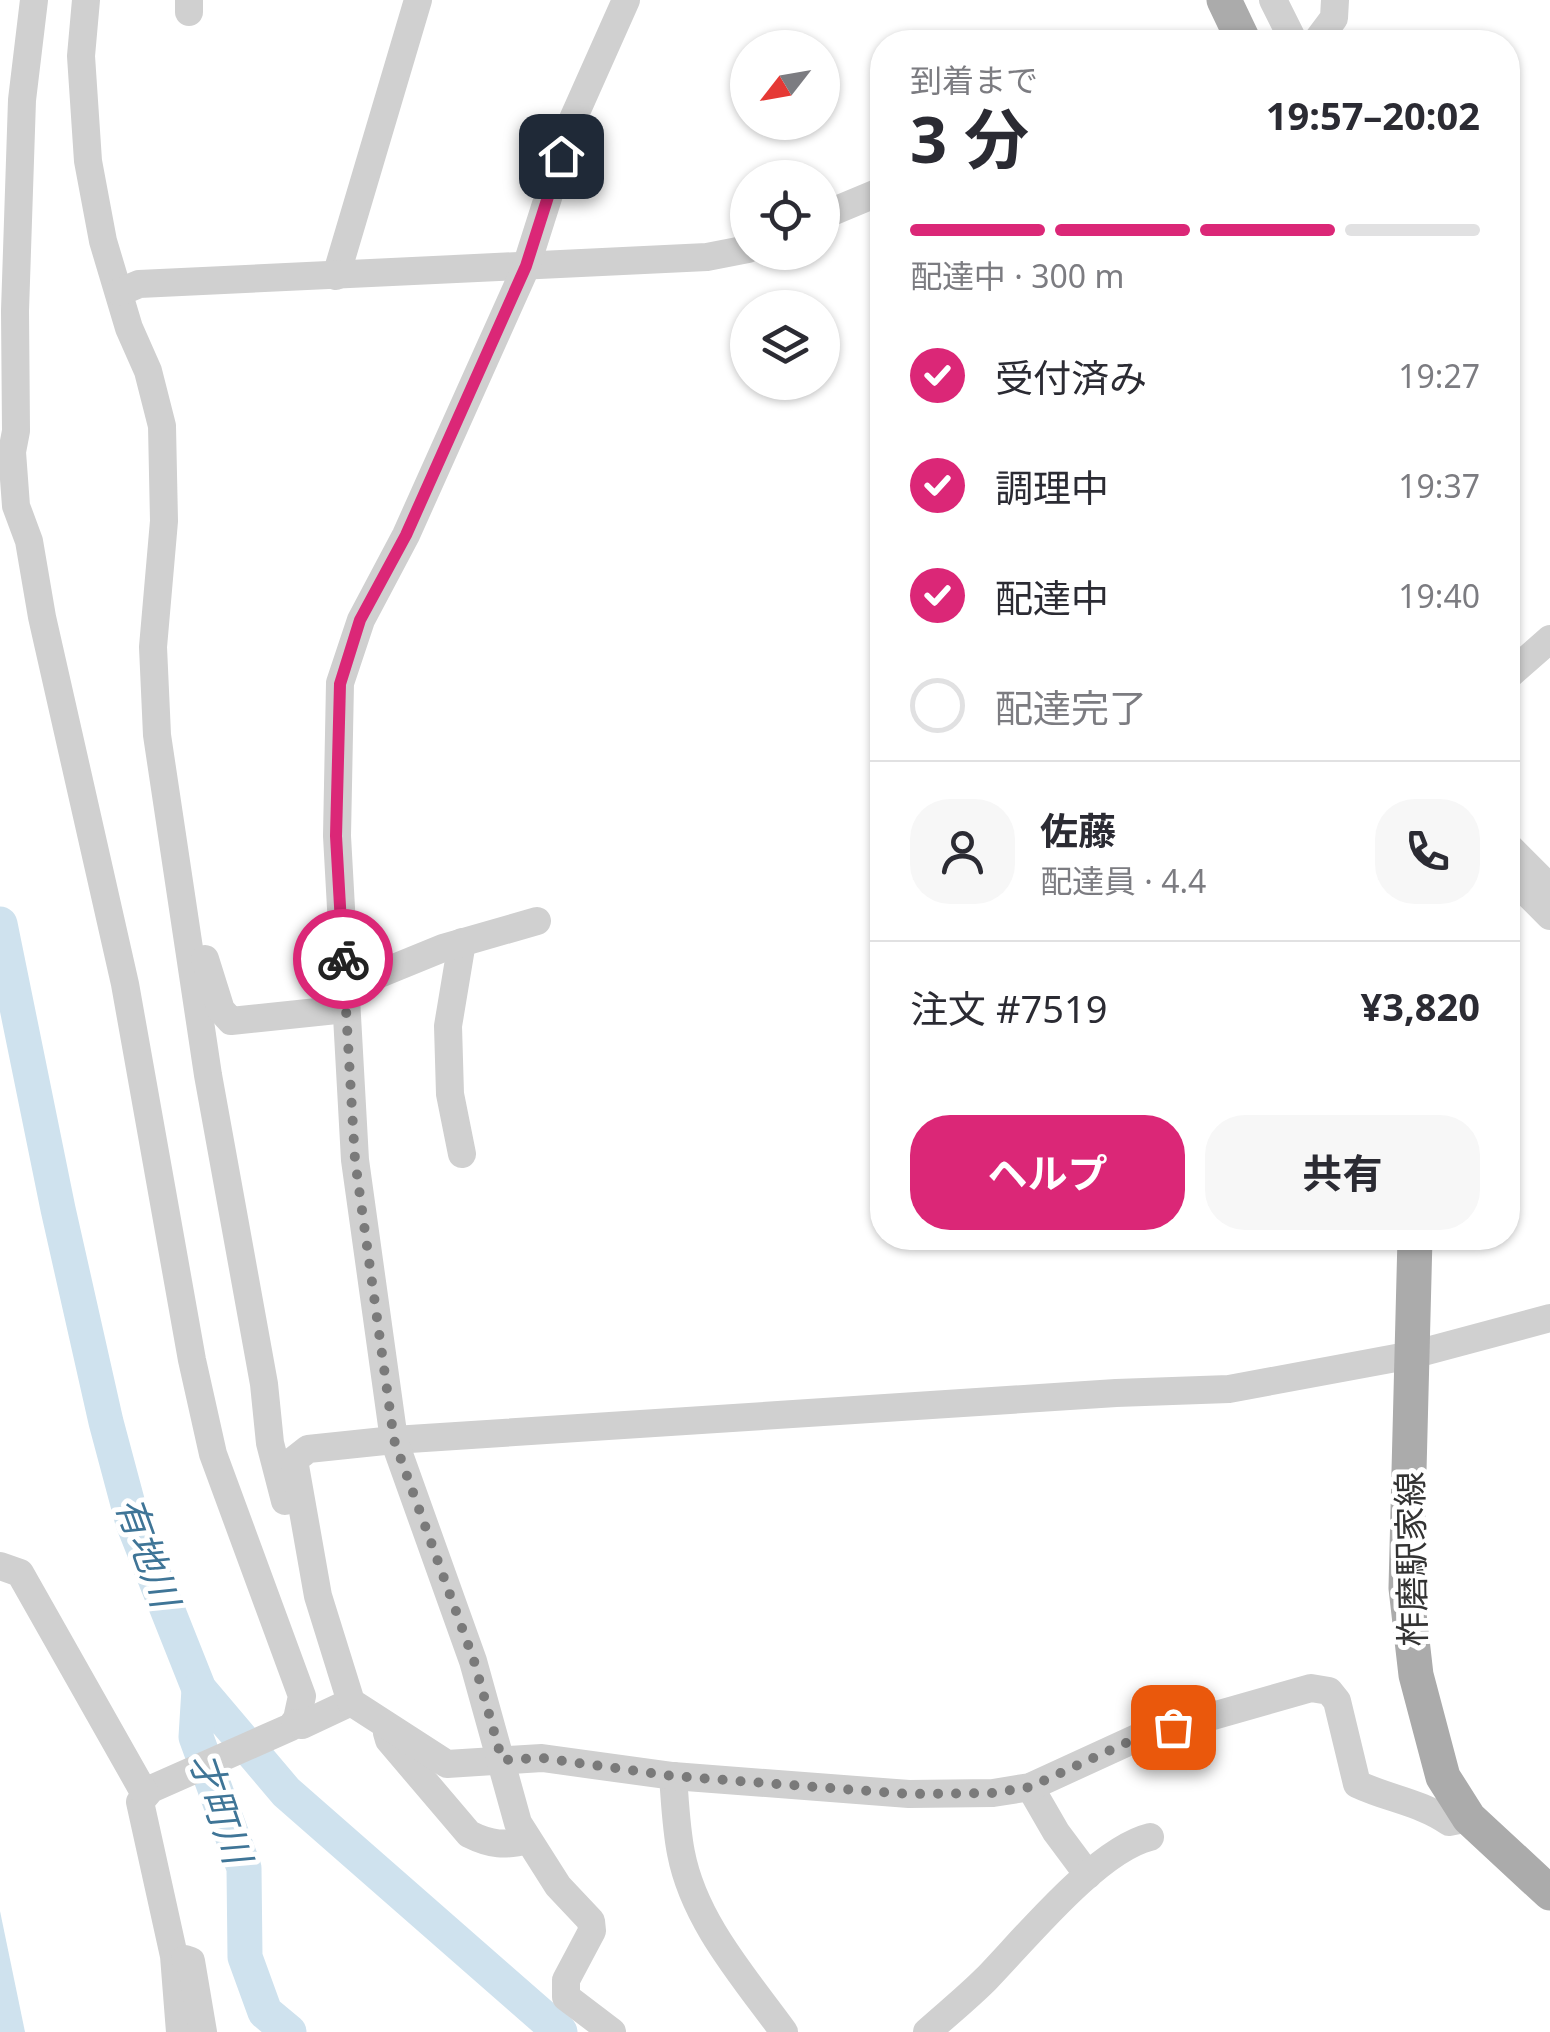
<!DOCTYPE html>
<html lang="ja">
<head>
<meta charset="utf-8">
<style>
	body { margin:0; font-family:"Noto Sans","Noto Sans JP",sans-serif; background:#f7f7f7; color:#2b2b33; height:100vh; display:flex; flex-direction:column; font-size:38px; white-space:nowrap }
	* { box-sizing:border-box; margin:0 }
	p { font-size:32px; color:#7c7c81 }
	.icon { flex:none; width:55px; height:55px; fill:none; stroke:currentColor; stroke-width:2; stroke-linecap:round; stroke-linejoin:round }
	.map { position:relative; flex:1; overflow:hidden }
	.details { position:absolute; left:870px; top:30px; width:650px; height:1220px; display:flex; flex-direction:column; background:#fff; border-radius:40px; box-shadow:0 2px 8px #0004 }
	.details>* { flex:none }
	.needle { width:65px; rotate:239deg }
	.fabs { position:absolute; left:730px; top:30px; display:grid; gap:20px }
	.fabs a { display:grid; place-items:center; width:110px; height:110px; border-radius:50%; background:#fff; box-shadow:0 2px 8px #0004; font-size:50px }
	.pin { position:absolute; display:grid; place-items:center; width:85px; height:85px; color:#fff; margin:-42px; border-radius:20px; box-shadow:0 5px 15px #0006 }
	.courier { position:absolute; display:grid; place-items:center; width:100px; height:100px; margin:-50px; border:8px solid #db2777; border-radius:50%; background:#fff; color:#222; box-shadow:0 2px 12px #0007 }
	.overview em { font-style:normal; font-weight:700 }
	.overview div { display:flex; flex-direction:column-reverse }
	.overview { display:flex; align-items:center; justify-content:space-between; height:170px; padding:0 40px }
	h1 { font-size:65px; font-weight:700; line-height:75px }
	.bar { display:grid; grid-template-columns:repeat(4,1fr); gap:15px 10px; align-content:center; height:120px; padding:0 40px }
	.bar i { height:12px; border-radius:8px; background:#e1e1e2 }
	.bar .current { background:#db2777 }
	.bar p { grid-column:span 4 }
	.line { display:flex; align-items:center; gap:25px; padding:0 40px; border-top:2px solid #e1e1e2 }
	.line div { flex:1 }
	.round { display:grid; place-items:center; flex:none; width:105px; height:105px; border-radius:40px; background:#f7f7f7 }
	ol { padding:0 40px; list-style:none }
	li { display:flex; align-items:center; gap:30px; height:110px }
	li p { margin-inline-start:auto }
	li .icon { padding:10px; border-radius:50%; background:#db2777; color:#fff; stroke-width:4 }
	li:last-child { color:#7c7c81 }
	li i { width:55px; height:55px; border:5px solid #e1e1e2; border-radius:50% }
	.primary-button { display:flex; gap:20px; margin-top:auto; padding:20px 40px }
	.primary-button a { flex:1; height:115px; border-radius:40px; background:#db2777; color:#fff; font-size:40px; font-weight:700; line-height:115px; text-align:center }
	.primary-button a+a { background:#f7f7f7; color:#2b2b33 }
	.map>svg:first-child { display:block }
	.water { fill:#cfe2ee }
	.lines { fill:none; stroke-linecap:round; stroke-linejoin:round }
	.river { stroke:#cfe2ee; stroke-width:35 }
	.minor { stroke:#d0d0d0; stroke-width:28 }
	.major { stroke:#ababab; stroke-width:35 }
	.done { stroke:#7a7a7a; stroke-width:10; stroke-dasharray:0 18 }
	.route { stroke:#db2777; stroke-width:12 }
	.labels { text-anchor:middle; stroke-width:10; stroke-linejoin:round; paint-order:stroke }
	.street-label { font-size:35px; fill:#333; stroke:#fff }
	.water-label { font-size:38px; font-style:italic; fill:#3f7597; stroke:#fff }
</style>
</head>
<body>
<div class="map">
<svg width="1550" height="2032" viewBox="0 0 1550 2032">
	<rect width="100%" height="100%" fill="#fff"/>
	<polygon class="water" points="0,1911 25,2032 0,2032"/>
	<g class="lines">
		<g class="river">
			<polyline points="0,924 58,1209 106,1422 133,1523 199,1689 286,1792 560,2032"/>
			<polyline points="199,1689 196,1737 244,1868 245,1957 265,2012 289,2032"/>
		</g>
		<g class="minor">
			<polyline points="34,0 22,100 15,311 16,431 12,452 16,506 29,541 42,617 125,984 192,1360 213,1454 302,1696 297,1719 291,1727 151,1789 140,1802 174,1956 180,2032"/>
			<polyline points="86,0 81,56 88,161 103,241 129,328 148,371 162,426 164,521 153,647 157,735 208,1075 264,1384 270,1443 285,1501"/>
			<polyline points="189,0 189,12"/>
			<polyline points="1273,0 1294,42"/>
			<polyline points="1316,42 1334,18 1335,0"/>
			<polyline points="822,216 882,191"/>
			<polyline points="336,276 418,0"/>
			<polyline points="120,292 139,284 707,257 748,249"/>
			<polyline points="1508,676 1550,639"/>
			<polyline points="1508,846 1550,888"/>
			<polyline points="1508,874 1550,916"/>
			<polyline points="462,942 448,1026 450,1094 462,1154"/>
			<polyline points="205,959 221,1010 231,1021 346,1009"/>
			<polyline points="345,988 443,948 537,921"/>
			<polyline points="0,1566 20,1573 145,1794"/>
			<polyline points="295,1723 302,1725 351,1702"/>
			<path d="M 387,1733 L 389,1740 L 469,1834 C 491,1845 505,1846 528,1840"/>
			<path d="M 673,1776 C 675,1801 676,1828 681,1853 C 694,1921 744,1977 784,2032"/>
			<polyline points="1030,1787 1056,1832 1088,1875"/>
			<path d="M 1469,1818 L 1449,1822 C 1420,1802 1389,1799 1357,1784 L 1337,1701 L 1329,1691 L 1311,1688 L 1139,1737 L 1030,1787 L 993,1793 L 909,1794 L 673,1776 L 542,1758 L 447,1764 L 351,1702 L 318,1596 L 294,1460 L 308,1449 L 394,1440 L 1116,1393 L 1229,1389 L 1412,1355 L 1550,1318"/>
			<polyline points="185,1959 191,1961 203,2032"/>
			<polyline points="612,2032 566,1997 566,1980 592,1931 591,1921 558,1886 518,1823 473,1661 394,1440 355,1160 337,836 340,683 361,620 406,535 526,267 573,119 626,0"/>
			<path d="M 927,2032 C 947,2014 967,1998 986,1979 C 1025,1939 1097,1850 1150,1837"/>
		</g>
		<g class="major">
			<polyline points="1224,0 1244,42"/>
			<polyline points="1415,1238 1406,1588 1416,1675 1443,1777 1469,1818 1550,1893"/>
		</g>
	</g>
	<g class="lines">
		<polyline class="done" points="343,959 355,1160 394,1440 474,1661 502,1760 542,1758 673,1776 908,1794 993,1793 1030,1787 1139,1737 1173,1727"/>
		<polyline class="route" points="343,959 336,836 340,684 360,620 406,535 526,266 561,156"/>
	</g>
	<g class="labels">
		<g class="street-label">
			<text transform="translate(1412 1559) rotate(-91)" y="12">柞磨駅家線</text>
		</g>
		<g class="water-label">
			<text transform="translate(147 1552) rotate(70)" y="13">有地川</text>
			<text transform="translate(220 1808) rotate(71)" y="13">才町川</text>
		</g>
	</g>
</svg>
<div class="fabs">
<a><svg class="needle" viewBox="-14 -14 28 28"><path d="M0-13l5 13h-10z" fill="#e53935"/><path d="M0 13l5-13h-10z" fill="#7c7c81"/></svg></a>
<a><svg class="icon" aria-label="locate" viewBox="0 0 24 24"><circle cx="12" cy="12" r="6"/><path d="M12 2v4M12 18v4M2 12h4M18 12h4"/></svg></a>
<a><svg class="icon" aria-label="layers" viewBox="0 0 24 24"><path d="M12 4l9 5-9 5-9-5zM3 14l9 5 9-5"/></svg></a>
</div>
<div class="pin" style="left:1173px;top:1727px;background:#ea580c"><svg class="icon" aria-label="bag" viewBox="0 0 24 24"><path d="M5 8h14l-1 12H6zM9 8a3 3 0 0 1 6 0"/></svg></div>
<div class="pin" style="left:561px;top:156px;background:#1f2937"><svg class="icon" aria-label="home" viewBox="0 0 24 24"><path d="M3 11l9-7 9 7M6 9v11h12V9"/></svg></div>
<div class="courier" style="left:343px;top:959px"><svg class="icon" aria-label="bike" viewBox="0 0 24 24"><circle cx="6" cy="16" r="4"/><circle cx="18" cy="16" r="4"/><path d="M6 16l4-8h5l3 8M10 8l3 8H6M13 5h3"/></svg></div>
<section class="details">
<div class="overview"><div><h1>3 分</h1><p>到着まで</p></div><em>19:57–20:02</em></div>
<div class="bar"><i class="current"></i><i class="current"></i><i class="current"></i><i></i><p>配達中 · 300 m</p></div>
<ol>
<li><svg class="icon" aria-label="check" viewBox="0 0 24 24"><path d="M5 12l5 5 9-10"/></svg>受付済み<p>19:27</p></li>
<li><svg class="icon" aria-label="check" viewBox="0 0 24 24"><path d="M5 12l5 5 9-10"/></svg>調理中<p>19:37</p></li>
<li><svg class="icon" aria-label="check" viewBox="0 0 24 24"><path d="M5 12l5 5 9-10"/></svg>配達中<p>19:40</p></li>
<li><i></i>配達完了</li>
</ol>
<div class="line" style="height:180px"><a class="round"><svg class="icon" aria-label="person" viewBox="0 0 24 24"><circle cx="12" cy="8" r="4"/><path d="M4 21q1-7 8-7t8 7"/></svg></a><div><b>佐藤</b><p>配達員 · 4.4</p></div><a class="round"><svg class="icon" aria-label="phone" viewBox="0 0 24 24"><path d="M5 4h4l2 5-3 2q2 4 5 5l2-3 5 2v4C11 20 4 13 5 4z"/></svg></a></div>
<div class="line" style="height:130px"><div>注文 #7519</div><b>¥3,820</b></div>
<div class="primary-button"><a>ヘルプ</a><a>共有</a></div>
</section>
</div>
</body>
</html>
